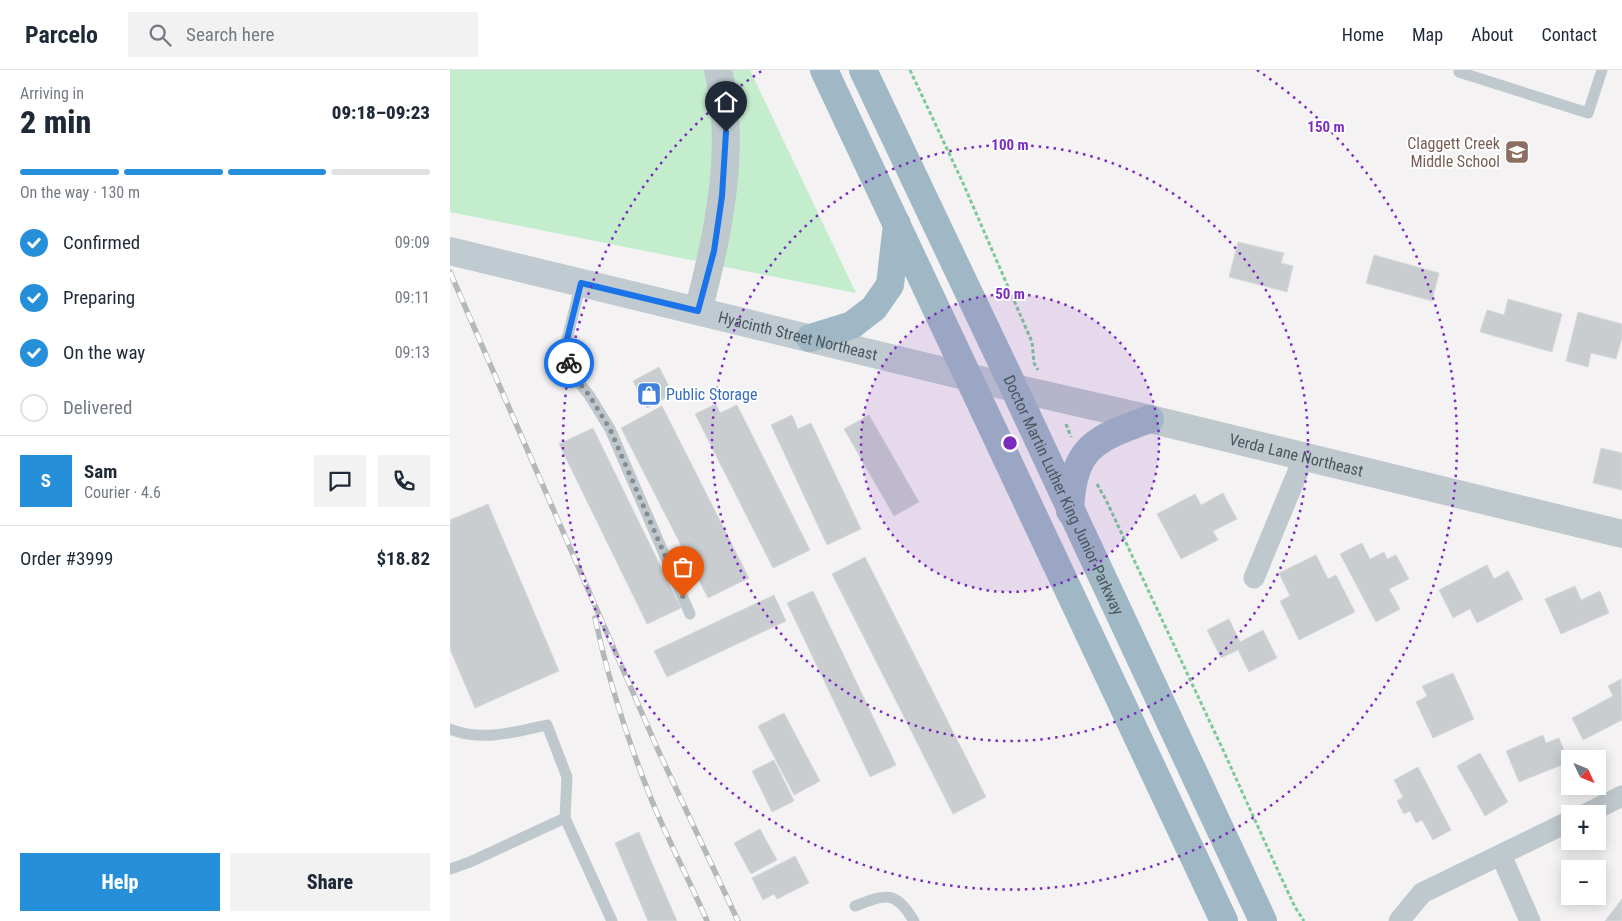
<!DOCTYPE html>
<html lang="en">
<head>
<meta charset="utf-8">
<style>
	body { margin:0; font-family:"Roboto Condensed",sans-serif; background:#f2f2f3; color:#1f2937; height:100vh; display:flex; flex-direction:column; font-size:19px; white-space:nowrap }
	* { box-sizing:border-box; margin:0 }
	p { font-size:16px; color:#747a83 }
	.icon { flex:none; width:28px; height:28px; fill:none; stroke:currentColor; stroke-width:2; stroke-linecap:round; stroke-linejoin:round }
	.map { position:relative; flex:1; overflow:hidden }
	.drawer { display:flex; flex-direction:column; background:#fff; width:450px }
	.drawer>* { flex:none }
	.needle { width:32px; rotate:133deg }
	.controls { position:absolute; left:1111px; top:680px; display:grid; gap:10px }
	.controls a { display:grid; place-items:center; width:45px; height:45px; border-radius:0px; background:#fff; box-shadow:0 2px 12px #0003; font-size:25px }
	.pin { position:absolute; display:grid; place-items:center; width:42px; height:42px; color:#fff; margin:-51px -21px; border-radius:50% 50% 50% 0; rotate:-45deg; box-shadow:0 0 5px #0007 }
	.pin .icon { rotate:45deg }
	.courier { position:absolute; display:grid; place-items:center; width:50px; height:50px; margin:-25px; border:4px solid #1a73e8; border-radius:50%; background:#fff; color:#222; box-shadow:0 1px 6px #0007 }
	.head em { font-style:normal; font-weight:800 }
	.head div { display:flex; flex-direction:column-reverse }
	.head { display:flex; align-items:center; justify-content:space-between; height:85px; padding:0 20px }
	h1 { font-size:32px; font-weight:800; line-height:38px }
	.bar { display:grid; grid-template-columns:repeat(4,1fr); gap:8px 5px; align-content:center; height:60px; padding:0 20px }
	.bar i { height:6px; border-radius:4px; background:#e0e1e3 }
	.bar .on { background:#268fd9 }
	.bar p { grid-column:span 4 }
	.line { display:flex; align-items:center; gap:12px; padding:0 20px; border-top:1px solid #e0e1e3 }
	.line div { flex:1 }
	.round { display:grid; place-items:center; flex:none; width:52px; height:52px; border-radius:0px; background:#f2f2f3 }
	ol { padding:0 20px; list-style:none }
	li { display:flex; align-items:center; gap:15px; height:55px }
	li p { margin-inline-start:auto }
	li .icon { padding:5px; border-radius:50%; background:#268fd9; color:#fff; stroke-width:4 }
	li:last-child { color:#747a83 }
	li i { width:28px; height:28px; border:2px solid #e0e1e3; border-radius:50% }
	.button { display:flex; gap:10px; margin-top:auto; padding:10px 20px }
	.button a { flex:1; height:58px; border-radius:0px; background:#268fd9; color:#fff; font-size:20px; font-weight:800; line-height:58px; text-align:center }
	.button a+a { background:#f2f2f3; color:#1f2937 }
	header { display:flex; align-items:center; gap:30px; box-sizing:border-box; height:70px; padding:0 25px; background:#fff; border-bottom:1px solid #e0e1e3 }
	header strong { font-size:24px }
	nav { display:flex; gap:28px; margin-inline-start:auto; font-size:18px }
	.search { width:350px; height:45px; background:#f2f2f3; display:flex; align-items:center; gap:12px; box-sizing:border-box; padding:0 18px; border-radius:0px; color:#747a83; font-size:19px }
	main { display:flex; flex:1; min-height:0 }
	.map>svg:first-child { display:block }
	.green { fill:#c4edce }
	.building { fill:#c9cdd0; stroke:#d6d9dc }
	.lines { fill:none; stroke-linecap:round; stroke-linejoin:round }
	.path { stroke:#7ec999; stroke-width:3; stroke-dasharray:4 2.5; stroke-linecap:butt }
	.service { stroke:#bec8cd; stroke-width:11 }
	.minor { stroke:#bec8cd; stroke-width:21 }
	.tertiary { stroke:#bec8cd; stroke-width:28 }
	.secondary { stroke:#bfcad1; stroke-width:28 }
	.trunk { stroke:#a0b8c5; stroke-width:28 }
	.rail-casing { stroke:#b4b8bb; stroke-width:5.5 }
	.rail { stroke:#fff; stroke-width:4; stroke-dasharray:11; stroke-linecap:butt }
	.done { stroke:#868d92; stroke-width:5; stroke-dasharray:0 9 }
	.route { stroke:#1a73e8; stroke-width:6 }
	.ring { fill:none; stroke:#7b2cbf; stroke-width:2.5; stroke-dasharray:2.5 5 }
	.labels { text-anchor:middle; stroke-width:4; stroke-linejoin:round; paint-order:stroke }
	.education-label { font-size:16px; fill:#785e54; stroke:#fff; text-anchor:end }
	.street-label { font-size:16px; fill:#4a575e; stroke:#fff }
	.shop-label { font-size:16px; fill:#366cbe; stroke:#fff; text-anchor:start }
	.centre { fill:#7b2cbf; stroke:#fff; stroke-width:2.5 }
	.ring-label { font-size:15px; text-anchor:middle; font-weight:bold; fill:#7b2cbf; stroke:#fff; stroke-width:4; stroke-linejoin:round; paint-order:stroke }
</style>
</head>
<body>
<header>
<strong>Parcelo</strong>
<div class="search"><svg class="icon" aria-label="search" viewBox="0 0 24 24"><circle cx="10" cy="10" r="6"/><path d="M15 15l6 6"/></svg>Search here</div>
<nav><a>Home</a><a>Map</a><a>About</a><a>Contact</a></nav>
</header>
<main>
<section class="drawer">
<div class="head"><div><h1>2 min</h1><p>Arriving in</p></div><em>09:18–09:23</em></div>
<div class="bar"><i class="on"></i><i class="on"></i><i class="on"></i><i></i><p>On the way · 130 m</p></div>
<ol>
<li><svg class="icon" aria-label="check" viewBox="0 0 24 24"><path d="M5 12l5 5 9-10"/></svg>Confirmed<p>09:09</p></li>
<li><svg class="icon" aria-label="check" viewBox="0 0 24 24"><path d="M5 12l5 5 9-10"/></svg>Preparing<p>09:11</p></li>
<li><svg class="icon" aria-label="check" viewBox="0 0 24 24"><path d="M5 12l5 5 9-10"/></svg>On the way<p>09:13</p></li>
<li><i></i>Delivered</li>
</ol>
<div class="line" style="height:90px"><b class="round" style="background:#268fd9;color:#fff">S</b><div><b>Sam</b><p>Courier · 4.6</p></div><a class="round"><svg class="icon" aria-label="chat" viewBox="0 0 24 24"><path d="M4 5h16v11H9l-5 4z"/></svg></a><a class="round"><svg class="icon" aria-label="phone" viewBox="0 0 24 24"><path d="M5 4h4l2 5-3 2q2 4 5 5l2-3 5 2v4C11 20 4 13 5 4z"/></svg></a></div>
<div class="line" style="height:65px"><div>Order #3999</div><b>$18.82</b></div>
<div class="button"><a>Help</a><a>Share</a></div>
</section>
<div class="map">
<svg width="1172" height="851" viewBox="0 0 1172 851">
	<rect width="100%" height="100%" fill="#f4f2f2"/>
	<polygon class="green" points="0,0 300,0 406,223 0,142"/>
	<g class="building">
		<polygon points="788,172 834,183 831,193 843,196 837,222 779,207"/>
		<polygon points="924,185 989,203 982,231 916,213"/>
		<polygon points="1058,229 1112,244 1102,282 1030,262 1037,240 1054,245"/>
		<polygon points="1128,242 1172,254 1172,268 1166,289 1141,283 1138,297 1116,291"/>
		<polygon points="209,297 223,324 197,338 183,311"/>
		<polygon points="266,334 270,343 287,335 360,480 323,498 245,344"/>
		<polygon points="212,336 299,508 258,528 171,358"/>
		<polygon points="342,345 348,359 361,353 411,459 377,475 321,355"/>
		<polygon points="419,345 469,432 444,446 394,359"/>
		<polygon points="143,358 231,538 197,554 109,374"/>
		<polygon points="1151,378 1172,383 1172,420 1143,413"/>
		<polygon points="773,423 787,449 763,461 768,470 731,489 707,444 745,424 751,435"/>
		<polygon points="38,434 109,601 25,638 0,579 0,450"/>
		<polygon points="912,473 920,489 934,482 937,489 946,485 959,509 939,519 950,539 926,552 890,484"/>
		<polygon points="866,485 878,509 886,505 905,542 849,570 830,531 840,526 829,503"/>
		<polygon points="415,487 536,727 503,744 382,504"/>
		<polygon points="1037,495 1044,509 1058,501 1073,529 1027,553 1020,539 1003,548 989,520"/>
		<polygon points="1125,516 1131,530 1150,521 1159,543 1111,564 1095,529"/>
		<polygon points="363,521 446,695 420,707 337,533"/>
		<polygon points="324,525 336,551 217,607 204,581"/>
		<polygon points="779,549 790,572 813,560 827,588 799,602 788,580 771,588 757,560"/>
		<polygon points="1003,603 1024,649 983,668 966,632 977,626 972,616"/>
		<polygon points="1171,609 1172,650 1133,670 1122,648 1163,626 1158,616"/>
		<polygon points="334,643 370,711 344,725 308,656"/>
		<polygon points="1093,665 1096,673 1109,668 1119,692 1069,712 1056,681"/>
		<polygon points="1030,683 1058,732 1035,746 1007,696"/>
		<polygon points="324,690 344,731 322,742 302,701"/>
		<polygon points="968,697 1001,760 983,770 972,750 966,753 960,741 954,744 947,731 953,727 944,710"/>
		<polygon points="310,759 327,790 301,804 284,773"/>
		<polygon points="189,762 204,798 227,851 198,851 165,773"/>
		<polygon points="345,786 359,813 327,829 324,824 313,830 302,808"/>
		<polygon points="1172,829 1172,851 1155,851"/>
	</g>
	<g class="lines">
		<g class="path">
			<polyline points="460,0 513,113 582,272 584,293 588,300"/>
			<polyline points="616,354 621,367"/>
			<polyline points="647,414 656,430 774,682 829,803 845,837 854,851"/>
		</g>
		<g class="service">
			<polyline points="1010,0 1009,2 1138,43 1152,0"/>
			<polyline points="131,213 115,277 122,304 139,325 160,359 240,544"/>
			<path d="M 0,659 C 32,672 65,662 97,655 L 117,707 L 115,748"/>
			<polyline points="0,799 20,792 115,748 162,851"/>
			<path d="M 405,836 C 436,824 445,820 464,851"/>
		</g>
		<g class="minor">
			<polyline points="804,508 854,387"/>
			<polyline points="1136,744 1172,726"/>
			<polyline points="1051,785 1080,851"/>
			<polyline points="949,851 972,823 1120,751"/>
		</g>
		<g class="tertiary">
			<path d="M 248,241 C 268,166 287,77 268,0"/>
			<path id="s1" d="M 564,318 L 700,349 L 1172,464"/>
		</g>
		<path class="secondary" id="s2" d="M 0,181 L 564,318"/>
		<g class="trunk">
			<polyline points="374,0 774,851"/>
			<path id="s3" d="M 413,0 L 564,318 L 813,851"/>
			<polyline points="360,268 402,255 424,238 440,215 447,154"/>
			<path d="M 620,441 C 623,376 645,369 700,349"/>
		</g>
		<defs>
			<g id="rail">
				<polyline points="0,202 208,680 288,851"/>
				<path d="M 145,548 C 158,609 177,668 200,726 C 217,769 239,809 257,851"/>
			</g>
		</defs>
		<use href="#rail" class="rail-casing"/>
		<use href="#rail" class="rail"/>
	</g>
	<g class="lines">
		<polyline class="done" points="119,293 122,304 139,325 160,359 233,527"/>
		<polyline class="route" points="119,293 115,277 131,213 248,241 264,181 272,126 276,62"/>
	</g>
	<circle cx="560" cy="373" r="149" fill="#7b2cbf" fill-opacity=".12"/>
	<g class="ring">
		<circle cx="560" cy="373" r="149"/>
		<circle cx="560" cy="373" r="298"/>
		<path d="M807 0A447 447 0 1 1 313 0"/>
	</g>
	<defs>
		<symbol id="school-square" viewBox="-11 -11 22 22"><rect x="-9" y="-9" width="18" height="18" rx="4" fill="#8d6e63" stroke="#fff"/><path d="M0-5L7-2L0 1L-7-2ZM-4 1L0 2.5L4 1V4Q0 6-4 4Z" fill="#fff"/></symbol>
		<symbol id="shop-square" viewBox="-11 -11 22 22"><rect x="-9" y="-9" width="18" height="18" rx="4" fill="#3f7fe0" stroke="#fff"/><path d="M-5-2.5h2.3a2.7 3.5 0 0 1 5.4 0H5L5.5 6h-11ZM-1.5-2.5h3a1.5 2.3 0 0 0-3 0Z" fill="#fff"/></symbol>
	</defs>
	<g fill-rule="evenodd">
		<use href="#school-square" x="1053" y="68" width="28" height="28"/>
		<use href="#shop-square" x="185" y="310" width="28" height="28"/>
	</g>
	<g class="labels">
		<g class="education-label">
			<text x="1050" y="79">Claggett Creek<tspan x="1050" dy="18">Middle School</tspan></text>
		</g>
		<g class="street-label">
			<text dy="6" stroke="none"><textPath href="#s2" startOffset="358">Hyacinth Street Northeast</textPath></text>
			<text dy="6" stroke="none"><textPath href="#s1" startOffset="290">Verda Lane Northeast</textPath></text>
			<text dy="6" stroke="none"><textPath href="#s3" startOffset="470">Doctor Martin Luther King Junior Parkway</textPath></text>
		</g>
		<g class="shop-label">
			<text x="216" y="330">Public Storage</text>
		</g>
	</g>
	<circle cx="560" cy="373" r="8" class="centre"/>
	<g class="ring-label">
		<text x="876" y="62">150 m</text>
		<text x="560" y="80">100 m</text>
		<text x="560" y="229">50 m</text>
	</g>
</svg>
<div class="controls">
<a><svg class="needle" viewBox="-14 -14 28 28"><path d="M0-13l5 13h-10z" fill="#e53935"/><path d="M0 13l5-13h-10z" fill="#747a83"/></svg></a>
<a>+</a>
<a>−</a>
</div>
<div class="pin" style="left:233px;top:527px;background:#ea580c"><svg class="icon" aria-label="bag" viewBox="0 0 24 24"><path d="M5 8h14l-1 12H6zM9 8a3 3 0 0 1 6 0"/></svg></div>
<div class="pin" style="left:276px;top:62px;background:#1f2937"><svg class="icon" aria-label="home" viewBox="0 0 24 24"><path d="M3 11l9-7 9 7M6 9v11h12V9"/></svg></div>
<div class="courier" style="left:119px;top:293px"><svg class="icon" aria-label="bike" viewBox="0 0 24 24"><circle cx="6" cy="16" r="4"/><circle cx="18" cy="16" r="4"/><path d="M6 16l4-8h5l3 8M10 8l3 8H6M13 5h3"/></svg></div>
</div>
</main>
</body>
</html>
